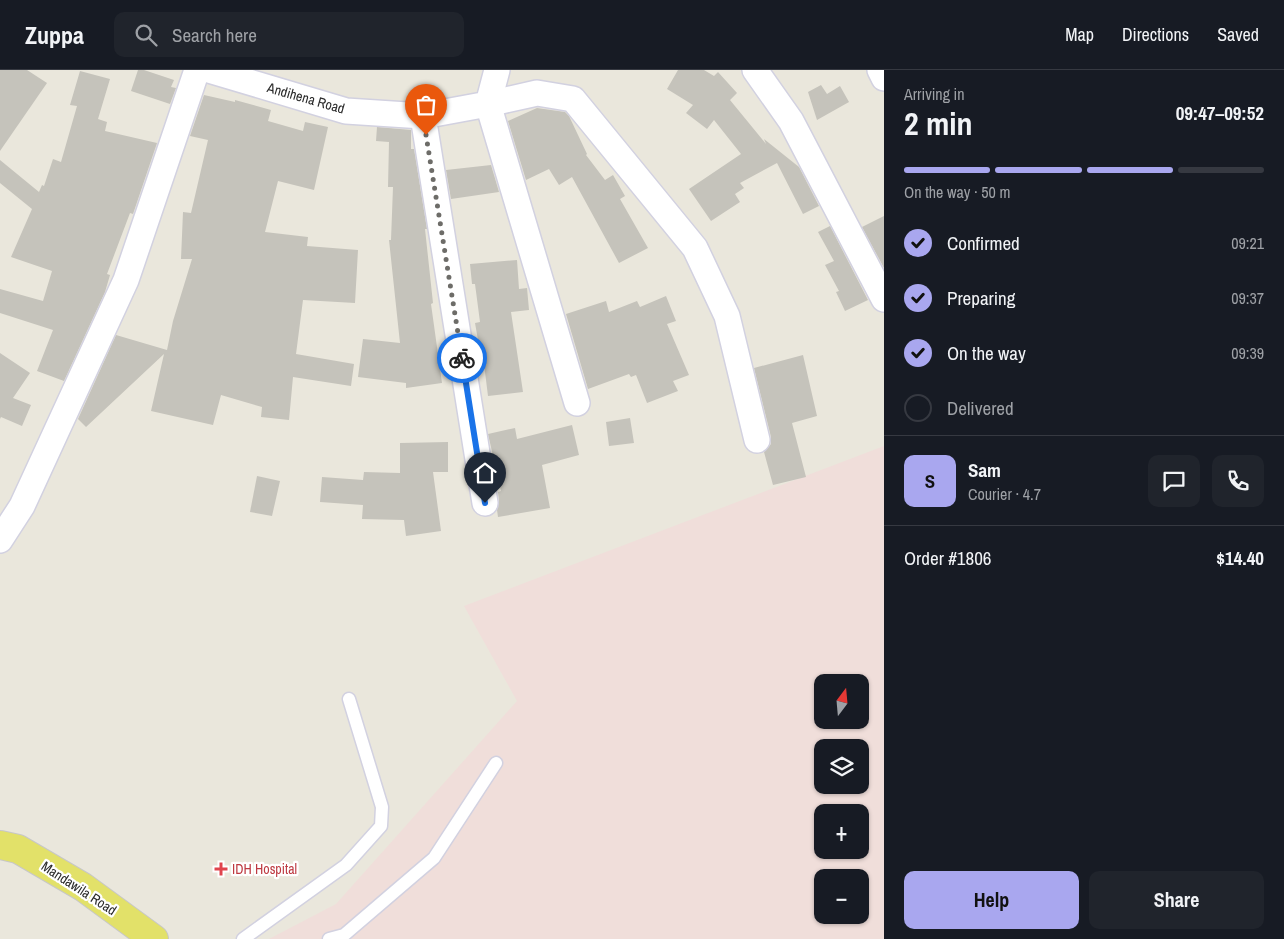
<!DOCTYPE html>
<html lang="en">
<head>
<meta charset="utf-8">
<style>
	body { margin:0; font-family:"Archivo Narrow",sans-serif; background:#20242c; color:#f1f3f6; height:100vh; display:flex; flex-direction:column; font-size:19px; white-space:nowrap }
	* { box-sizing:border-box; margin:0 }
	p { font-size:16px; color:#9ea1a6 }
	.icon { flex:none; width:28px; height:28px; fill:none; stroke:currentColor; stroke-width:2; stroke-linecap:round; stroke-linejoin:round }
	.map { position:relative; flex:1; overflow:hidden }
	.details { display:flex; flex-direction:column; background:#171b24; width:400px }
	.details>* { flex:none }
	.needle { width:32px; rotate:16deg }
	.controls { position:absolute; left:814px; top:604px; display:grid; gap:10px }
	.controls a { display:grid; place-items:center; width:55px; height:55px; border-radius:10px; background:#171b24; box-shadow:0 1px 4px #0004; font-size:25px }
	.pin { position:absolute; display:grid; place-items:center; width:42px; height:42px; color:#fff; margin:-51px -21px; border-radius:50% 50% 50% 0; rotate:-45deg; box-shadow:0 0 5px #0007 }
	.pin .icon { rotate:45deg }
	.courier { position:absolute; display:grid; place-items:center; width:50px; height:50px; margin:-25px; border:4px solid #1a73e8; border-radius:50%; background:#fff; color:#222; box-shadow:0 1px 6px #0007 }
	.overview em { font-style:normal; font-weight:700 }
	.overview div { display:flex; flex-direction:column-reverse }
	.overview { display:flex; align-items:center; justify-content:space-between; height:85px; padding:0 20px }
	h1 { font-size:32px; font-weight:700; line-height:38px }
	.bar { display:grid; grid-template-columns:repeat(4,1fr); gap:8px 5px; align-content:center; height:60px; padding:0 20px }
	.bar i { height:6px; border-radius:4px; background:#363941 }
	.bar .current { background:#a9a7ef }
	.bar p { grid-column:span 4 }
	.line { display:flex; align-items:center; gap:12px; padding:0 20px; border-top:1px solid #363941 }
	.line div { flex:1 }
	.round { display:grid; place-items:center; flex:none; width:52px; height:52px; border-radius:10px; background:#20242c }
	ol { padding:0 20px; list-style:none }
	li { display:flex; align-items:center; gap:15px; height:55px }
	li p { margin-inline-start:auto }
	li .icon { padding:5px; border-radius:50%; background:#a9a7ef; color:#111; stroke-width:4 }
	li:last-child { color:#9ea1a6 }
	li i { width:28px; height:28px; border:2px solid #363941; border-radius:50% }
	.cta { display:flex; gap:10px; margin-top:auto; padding:10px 20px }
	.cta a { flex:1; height:58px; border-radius:10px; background:#a9a7ef; color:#111; font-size:20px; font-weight:700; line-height:58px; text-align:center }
	.cta a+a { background:#20242c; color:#f1f3f6 }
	header { display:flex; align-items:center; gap:30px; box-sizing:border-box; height:70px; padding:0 25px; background:#171b24; border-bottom:1px solid #363941 }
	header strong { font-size:24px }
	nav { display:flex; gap:28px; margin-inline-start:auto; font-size:18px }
	.search { width:350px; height:45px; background:#20242c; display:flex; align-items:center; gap:12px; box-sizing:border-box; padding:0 18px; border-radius:10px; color:#9ea1a6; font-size:19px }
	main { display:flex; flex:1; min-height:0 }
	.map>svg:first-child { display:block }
	.medical { fill:#f0deda; fill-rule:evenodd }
	.building { fill:#c5c3bb }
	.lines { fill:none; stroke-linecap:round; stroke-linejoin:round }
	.lane-casing { stroke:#d2d1e0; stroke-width:15 }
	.street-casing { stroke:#d2d1e0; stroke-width:28 }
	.primary-casing { stroke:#c7c7c7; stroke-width:30 }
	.lane { stroke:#fff; stroke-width:12 }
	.street { stroke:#fff; stroke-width:25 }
	.primary { stroke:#e2e169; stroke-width:28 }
	.done { stroke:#6d6c68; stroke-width:5; stroke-dasharray:0 9 }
	.route { stroke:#1a73e8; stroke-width:6 }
	.health-dot { fill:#e0444e; stroke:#fff; stroke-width:2 }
	.labels { text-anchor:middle; stroke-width:4.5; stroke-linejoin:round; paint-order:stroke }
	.street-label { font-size:14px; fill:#292929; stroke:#fff }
	.health-label { font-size:14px; fill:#be3a42; stroke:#fff; text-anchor:start }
</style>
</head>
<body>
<header>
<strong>Zuppa</strong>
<div class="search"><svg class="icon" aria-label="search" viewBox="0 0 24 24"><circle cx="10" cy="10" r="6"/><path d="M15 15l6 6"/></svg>Search here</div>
<nav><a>Map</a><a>Directions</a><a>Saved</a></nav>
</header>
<main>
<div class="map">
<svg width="884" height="869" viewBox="0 0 884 869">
	<rect width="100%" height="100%" fill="#eae7dc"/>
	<path class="medical" d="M 884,376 L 884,869 L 269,869 L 336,834 L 517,631 L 464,536 ZM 822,612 L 860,612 L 860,650 L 822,650 ZM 822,678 L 860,678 L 860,715 L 822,715 ZM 822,742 L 860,742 L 860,780 L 822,780 ZM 822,808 L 860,808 L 860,845 L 822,845 Z"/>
	<g class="building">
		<polygon points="0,0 27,0 47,13 0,81"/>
		<polygon points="138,0 144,0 174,10 171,17 176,18 170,34 131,21"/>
		<polygon points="678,0 704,0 714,6 718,2 737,23 730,30 766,74 764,69 799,97 819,136 803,144 777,93 740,113 744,118 735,124 740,132 711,151 689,119 741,84 714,50 707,59 686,43 693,35 667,19"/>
		<polygon points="80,1 110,9 98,49 107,52 105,61 157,73 133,144 130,143 107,204 110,205 105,222 64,311 37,301 53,260 0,243 0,219 43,231 52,201 11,187 32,139 0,113 0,90 39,122 42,115 44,116 53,89 61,92 77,36 70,35"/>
		<polygon points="821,15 827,24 840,16 849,32 817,50 808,22"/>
		<polygon points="204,25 235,32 235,30 271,40 268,51 303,61 305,52 328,57 314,120 278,111 265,162 308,167 307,176 358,180 355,233 303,230 296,284 354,294 351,316 293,307 289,350 261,347 262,337 221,325 213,355 151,341 164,284 86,357 78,349 116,265 167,280 173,251 192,189 181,189 183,142 191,143 208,70 190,66"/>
		<polygon points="537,38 565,42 569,46 587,84 586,85 605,110 613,105 625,126 620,129 648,178 619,193 572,107 559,115 549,99 526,110 508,51"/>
		<polygon points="377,57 411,60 411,79 414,79 427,159 425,159 433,233 431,234 442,313 406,318 406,313 358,307 363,269 400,273 389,170 391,170 393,117 388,117 389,72 376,71"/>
		<polygon points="491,95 499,122 451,129 446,100"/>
		<polygon points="884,146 884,198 862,157"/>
		<polygon points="830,156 868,230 845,241 836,222 839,221 825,195 834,191 818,162"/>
		<polygon points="517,190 519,219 527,218 529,240 511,242 523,322 488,326 483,286 481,287 475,253 480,252 475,214 472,214 470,194"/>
		<polygon points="666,226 676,251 667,254 689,305 673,311 678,321 647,333 636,305 631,307 629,304 588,319 566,244 606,231 609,242 637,231 640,237"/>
		<polygon points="0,283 30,303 13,328 31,335 22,356 1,347 0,349"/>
		<polygon points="803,285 817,346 792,353 806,407 773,415 764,382 771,374 771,367 754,298"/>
		<polygon points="630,348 634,373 609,376 606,352"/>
		<polygon points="572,355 579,385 542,395 550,438 498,447 497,440 499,431 498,422 501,421 488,364 515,358 517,369"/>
		<polygon points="448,372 448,402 433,402 441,461 406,466 404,450 362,449 363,435 320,432 322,407 363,410 364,402 400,403 400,373"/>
		<polygon points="257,406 280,411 272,446 250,442"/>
	</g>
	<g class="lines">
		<defs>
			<g id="lane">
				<polyline points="243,869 346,795 381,756 382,737 349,629"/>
				<polyline points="329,869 344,865 434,788 496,693"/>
			</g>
			<g id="street">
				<polyline points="209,0 346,41 423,46 488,34 497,0"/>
				<polyline points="755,0 791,51 884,229"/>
				<polyline points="880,0 884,8"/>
				<polyline points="423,46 485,433"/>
				<polyline points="577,333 488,34 537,23 573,29 695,178 727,246 757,370"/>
				<polyline points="0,470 22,436 126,210 197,0"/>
			</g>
			<polyline id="primary" points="0,775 18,779 83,817 154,869"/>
		</defs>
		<use href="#lane" class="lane-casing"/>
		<use href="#street" class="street-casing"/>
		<use href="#primary" class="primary-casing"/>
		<use href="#lane" class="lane"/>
		<use href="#street" class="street"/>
		<use href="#primary" class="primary"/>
	</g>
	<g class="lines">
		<polyline class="done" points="426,65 462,288"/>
		<polyline class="route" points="462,288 485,433"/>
	</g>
	<path class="health-dot" d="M218.5 791.5h5v5h5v5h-5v5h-5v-5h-5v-5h5z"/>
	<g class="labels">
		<g class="street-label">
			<text transform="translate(306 28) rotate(16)" y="5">Andihena Road</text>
			<text transform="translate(79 818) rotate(33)" y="5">Mandawila Road</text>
		</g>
		<g class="health-label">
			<text x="232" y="804">IDH Hospital</text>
		</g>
	</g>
</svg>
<div class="controls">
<a><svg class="needle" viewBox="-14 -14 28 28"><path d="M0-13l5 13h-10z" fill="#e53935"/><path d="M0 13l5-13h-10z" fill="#9ea1a6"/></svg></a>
<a><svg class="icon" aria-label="layers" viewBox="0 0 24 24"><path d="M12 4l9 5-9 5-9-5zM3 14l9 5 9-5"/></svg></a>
<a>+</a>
<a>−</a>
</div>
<div class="pin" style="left:426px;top:65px;background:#ea580c"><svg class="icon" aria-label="bag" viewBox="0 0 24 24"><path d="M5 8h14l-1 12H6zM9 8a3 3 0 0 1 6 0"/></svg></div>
<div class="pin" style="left:485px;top:433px;background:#1f2937"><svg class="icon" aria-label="home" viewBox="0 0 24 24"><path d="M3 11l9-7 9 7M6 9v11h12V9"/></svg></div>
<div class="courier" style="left:462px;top:288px"><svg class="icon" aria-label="bike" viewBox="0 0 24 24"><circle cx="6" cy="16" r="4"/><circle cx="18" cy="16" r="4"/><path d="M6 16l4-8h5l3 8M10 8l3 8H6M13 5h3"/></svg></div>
</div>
<section class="details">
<div class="overview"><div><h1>2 min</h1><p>Arriving in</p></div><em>09:47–09:52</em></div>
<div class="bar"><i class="current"></i><i class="current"></i><i class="current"></i><i></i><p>On the way · 50 m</p></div>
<ol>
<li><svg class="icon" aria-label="check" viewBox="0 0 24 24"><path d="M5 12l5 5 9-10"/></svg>Confirmed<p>09:21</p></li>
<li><svg class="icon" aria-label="check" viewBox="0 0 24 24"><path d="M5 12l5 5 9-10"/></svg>Preparing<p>09:37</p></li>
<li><svg class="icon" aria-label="check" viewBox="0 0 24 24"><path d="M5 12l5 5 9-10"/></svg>On the way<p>09:39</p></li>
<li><i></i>Delivered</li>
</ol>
<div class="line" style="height:90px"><b class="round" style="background:#a9a7ef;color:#111">S</b><div><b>Sam</b><p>Courier · 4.7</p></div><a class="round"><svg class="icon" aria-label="chat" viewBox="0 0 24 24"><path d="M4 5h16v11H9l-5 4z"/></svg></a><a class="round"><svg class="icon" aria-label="phone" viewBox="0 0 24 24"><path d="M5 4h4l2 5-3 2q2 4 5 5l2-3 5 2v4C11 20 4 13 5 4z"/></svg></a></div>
<div class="line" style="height:65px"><div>Order #1806</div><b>$14.40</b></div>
<div class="cta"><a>Help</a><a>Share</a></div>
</section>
</main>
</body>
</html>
